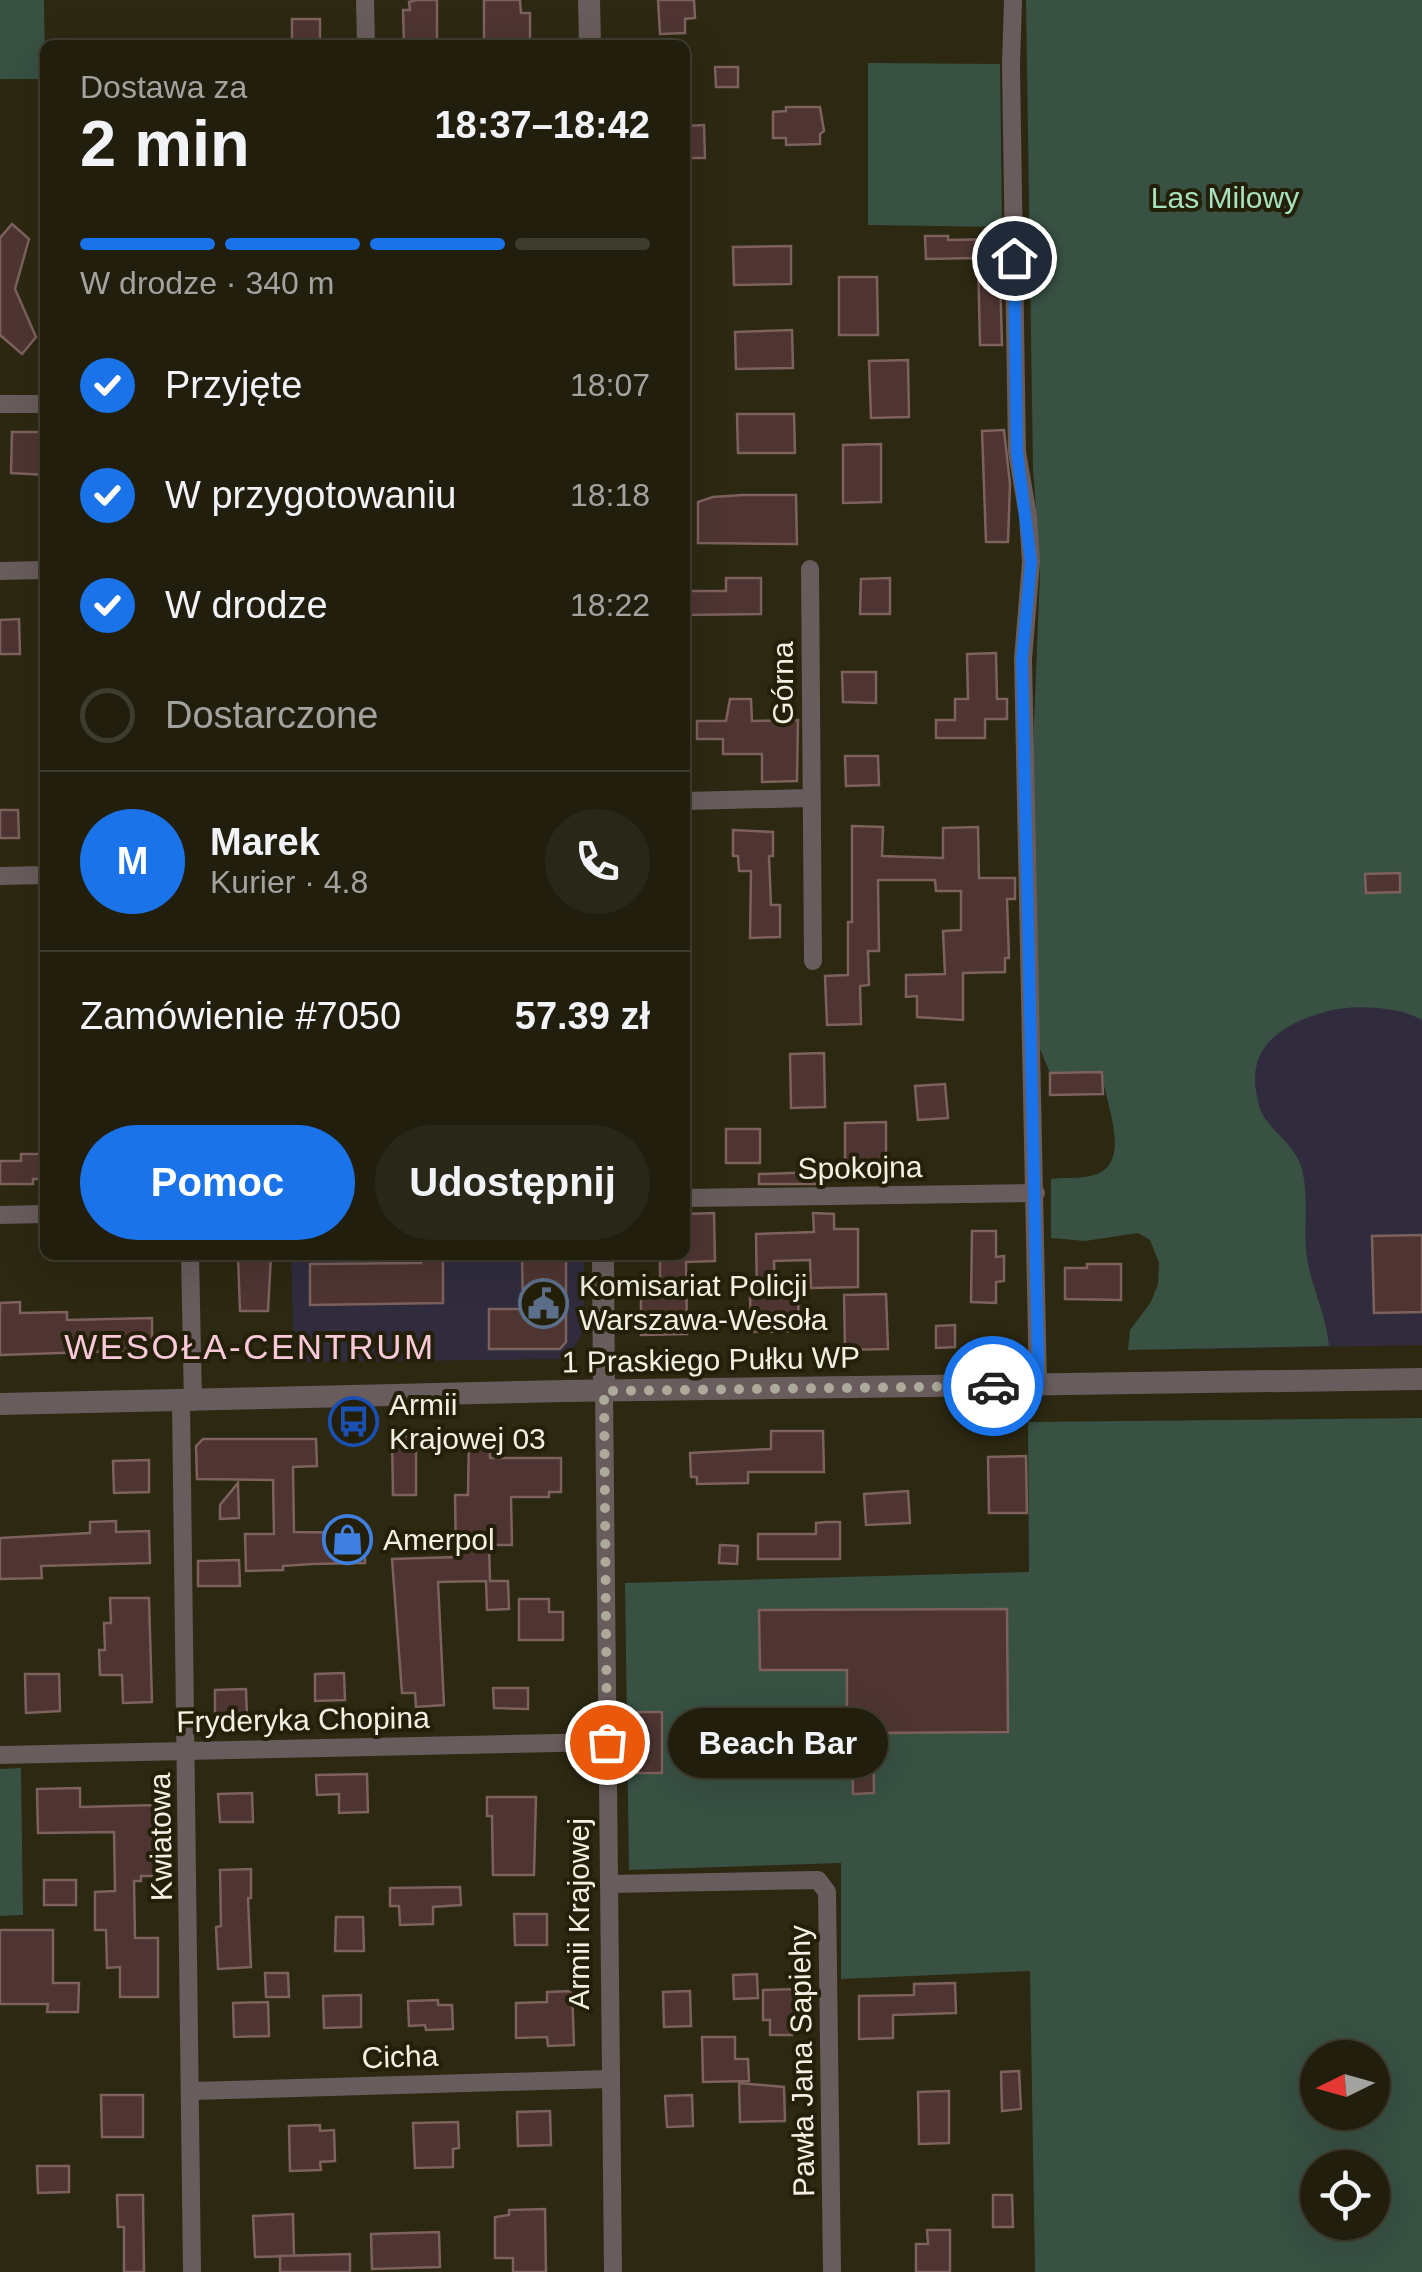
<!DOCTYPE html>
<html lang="pl">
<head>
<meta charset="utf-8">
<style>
	body { margin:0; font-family:Helvetica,sans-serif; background:#292717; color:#f1f3f6; height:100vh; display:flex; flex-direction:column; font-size:38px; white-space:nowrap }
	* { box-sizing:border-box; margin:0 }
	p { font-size:32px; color:#a2a29e }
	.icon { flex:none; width:55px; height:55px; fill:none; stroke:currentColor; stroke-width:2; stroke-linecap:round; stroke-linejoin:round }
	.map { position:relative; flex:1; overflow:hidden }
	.drawer { position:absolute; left:40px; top:40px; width:650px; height:1220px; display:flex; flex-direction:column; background:#211e0e; border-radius:15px; box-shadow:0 10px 40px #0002,0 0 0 2px #3e3c2e }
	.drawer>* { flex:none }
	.needle { width:65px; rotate:265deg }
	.buttons { position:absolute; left:1300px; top:2040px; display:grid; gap:20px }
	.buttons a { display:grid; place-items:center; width:90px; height:90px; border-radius:50%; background:#211e0e; box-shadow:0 10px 40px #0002,0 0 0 2px #3e3c2e; font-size:50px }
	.pin { position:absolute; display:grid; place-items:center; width:85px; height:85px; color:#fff; margin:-42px; border:5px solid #fff; border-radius:50%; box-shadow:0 2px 10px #0007 }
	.courier { position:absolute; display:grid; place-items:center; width:100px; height:100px; margin:-50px; border:8px solid #1a73e8; border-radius:50%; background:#fff; color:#222; box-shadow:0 2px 12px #0007 }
	.bubble { position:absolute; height:70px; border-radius:35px; background:#211e0e; box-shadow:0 10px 40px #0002,0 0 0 2px #3e3c2e; font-size:32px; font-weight:700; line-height:70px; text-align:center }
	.overview em { font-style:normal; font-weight:700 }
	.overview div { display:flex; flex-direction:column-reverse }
	.overview { display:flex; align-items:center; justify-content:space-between; height:170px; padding:0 40px }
	h1 { font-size:65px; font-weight:700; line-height:75px }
	.bar { display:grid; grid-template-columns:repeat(4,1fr); gap:15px 10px; align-content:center; height:120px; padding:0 40px }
	.bar i { height:12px; border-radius:8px; background:#3e3c2e }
	.bar .current { background:#1a73e8 }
	.bar p { grid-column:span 4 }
	.line { display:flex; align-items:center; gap:25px; padding:0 40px; border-top:2px solid #3e3c2e }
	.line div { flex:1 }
	.round { display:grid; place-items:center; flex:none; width:105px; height:105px; border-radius:52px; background:#292717 }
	ol { padding:0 40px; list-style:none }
	li { display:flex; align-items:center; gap:30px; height:110px }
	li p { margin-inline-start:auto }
	li .icon { padding:10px; border-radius:50%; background:#1a73e8; color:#fff; stroke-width:4 }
	li:last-child { color:#a2a29e }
	li i { width:55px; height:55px; border:5px solid #3e3c2e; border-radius:50% }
	.primary-button { display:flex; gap:20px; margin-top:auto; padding:20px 40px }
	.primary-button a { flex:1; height:115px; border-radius:60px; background:#1a73e8; color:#fff; font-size:40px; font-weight:700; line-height:115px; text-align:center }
	.primary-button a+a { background:#292717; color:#f1f3f6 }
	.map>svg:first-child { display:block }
	.commercial { fill:#302c3d }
	.green { fill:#385143; fill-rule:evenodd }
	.building { fill:#4e3532; stroke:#7d615d; stroke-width:2.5 }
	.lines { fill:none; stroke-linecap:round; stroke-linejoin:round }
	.minor { stroke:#695c5d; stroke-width:18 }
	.tertiary { stroke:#695c5d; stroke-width:22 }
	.done { stroke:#adaa99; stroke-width:10; stroke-dasharray:0 18 }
	.route { stroke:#1a73e8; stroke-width:12 }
	.labels { text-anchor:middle; stroke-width:8; stroke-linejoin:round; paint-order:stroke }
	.park-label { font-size:30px; fill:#a7e2c1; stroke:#231f08 }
	.street-label { font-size:30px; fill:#f2f0e2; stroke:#231f08 }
	.poi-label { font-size:30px; fill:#f2f0e2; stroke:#231f08; text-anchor:start }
	.quarter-label { font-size:35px; letter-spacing:2.5px; fill:#f9c8d9; stroke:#231f08 }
</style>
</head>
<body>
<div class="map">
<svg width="1422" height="2272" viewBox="0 0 1422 2272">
	<rect width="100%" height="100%" fill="#2c2812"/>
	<g class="commercial">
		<polygon points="1422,867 1422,1345 1199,1349 1192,872"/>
		<polygon points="291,1255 577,1255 584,1258 584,1330 567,1359 294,1362"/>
	</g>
	<g class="green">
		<polygon points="0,0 44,0 45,79 0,79"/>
		<path d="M 1026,0 L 1422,0 L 1422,1020 C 1399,1006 1350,1004 1325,1012 C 1282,1024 1246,1047 1257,1096 C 1258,1103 1260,1111 1264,1117 C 1276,1135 1294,1145 1301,1166 C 1309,1192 1304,1222 1306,1250 C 1309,1283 1326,1312 1329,1346 L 1128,1350 L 1130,1330 L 1151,1302 L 1158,1284 L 1159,1263 L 1150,1240 L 1138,1233 L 1085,1241 L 1051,1238 L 1051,1179 C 1064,1177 1077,1179 1090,1176 C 1137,1167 1103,1099 1102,1072 L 1050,1073 L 1040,1049 L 1031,800 L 1040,571 L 1033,467 Z"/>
		<polygon points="868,63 1000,64 1002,227 868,225"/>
		<path d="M 1422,1418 L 1422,2272 L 1035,2272 L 1030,1971 L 841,1979 L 841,1863 L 629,1870 L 625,1583 L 1029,1572 L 1028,1422 ZM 1318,2058 L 1372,2058 L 1372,2112 L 1318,2112 ZM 1318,2168 L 1372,2168 L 1372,2222 L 1318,2222 Z"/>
		<polygon points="21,1768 23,1915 0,1916 0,1769"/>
	</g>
	<g class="building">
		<polygon points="416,0 437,0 437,45 404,45 403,10 410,10 409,2"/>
		<polygon points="484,0 520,0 521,13 530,13 530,43 484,45"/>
		<polygon points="658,0 694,0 695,18 685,19 685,33 660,34"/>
		<polygon points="292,19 320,19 320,44 292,43"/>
		<polygon points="715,67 738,67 738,87 716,87"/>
		<polygon points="786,107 820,107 824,131 820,134 820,144 786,145 786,138 773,138 773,112 786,111"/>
		<polygon points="704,125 705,158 685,158 685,126"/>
		<polygon points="12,224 29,239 15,289 36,337 22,354 0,335 0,238"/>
		<polygon points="925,236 948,236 948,240 999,239 1002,345 980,345 978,258 926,259"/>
		<polygon points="791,246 791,284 734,285 733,247"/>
		<polygon points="839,277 877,277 878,335 839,335"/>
		<polygon points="792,330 793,368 736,369 735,332"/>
		<polygon points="908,360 909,417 871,418 869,361"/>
		<polygon points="737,414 794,414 795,453 738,453"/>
		<polygon points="1004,430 1010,484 1008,542 986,542 982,431"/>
		<polygon points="12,432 45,432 45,475 11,473"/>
		<polygon points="881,444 881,502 843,503 843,445"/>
		<polygon points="742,495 796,495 797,544 698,543 698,502 713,497"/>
		<polygon points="726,578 761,578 761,614 685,615 685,591 726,591"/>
		<polygon points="890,578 890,614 860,614 861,579"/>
		<polygon points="19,619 20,654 0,654 0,620"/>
		<polygon points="996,653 997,699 1007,699 1007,719 985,719 985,738 936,738 936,720 955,720 955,699 968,699 967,654"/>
		<polygon points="842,672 876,672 876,703 843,702"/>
		<polygon points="730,699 751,699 752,721 798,720 797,781 762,782 762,754 723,754 723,739 697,739 697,721 726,721"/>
		<polygon points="845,756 878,756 879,785 846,786"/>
		<polygon points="0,810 18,810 19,838 0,838"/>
		<polygon points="852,826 883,827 882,856 943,858 943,828 978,827 979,878 1015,878 1015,899 1007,899 1009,958 1005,958 1005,972 963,973 963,1020 917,1017 917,996 906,997 906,975 945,974 943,931 961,930 961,891 936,891 935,880 878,880 879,951 868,951 869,985 860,986 861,1024 827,1025 825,976 848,975 848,922 852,922"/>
		<polygon points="733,830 773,832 773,856 769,856 771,905 780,905 780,937 750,938 751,871 739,871 738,856 733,856"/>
		<polygon points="1400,873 1400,892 1366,893 1365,874"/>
		<polygon points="824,1053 825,1107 791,1108 790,1054"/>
		<polygon points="1102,1072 1103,1094 1050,1095 1050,1073"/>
		<polygon points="945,1084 948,1118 918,1120 915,1086"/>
		<polygon points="886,1122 886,1161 875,1161 875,1169 845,1170 845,1123"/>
		<rect x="726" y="1129" width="34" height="34"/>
		<polygon points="21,1154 42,1154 43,1179 33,1179 33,1184 0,1184 0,1161 21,1161"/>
		<polygon points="820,1172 820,1184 759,1184 759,1174"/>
		<polygon points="714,1213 715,1261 686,1262 687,1334 641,1335 641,1284 660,1284 660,1255 685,1255 685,1214"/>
		<polygon points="813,1213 834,1214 834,1229 858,1229 858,1287 811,1288 810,1260 774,1261 775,1291 798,1295 799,1331 751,1332 750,1296 757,1296 756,1234 814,1232"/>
		<polygon points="972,1231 996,1231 996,1257 1004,1256 1004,1281 996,1282 996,1303 971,1302"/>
		<polygon points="1422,1235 1422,1312 1374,1313 1372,1236"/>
		<polygon points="443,1255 443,1303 310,1305 310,1264 421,1263 421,1256"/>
		<polygon points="522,1255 566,1255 566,1342 560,1349 489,1349 489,1309 523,1309"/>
		<polygon points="238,1256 271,1256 268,1311 240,1311"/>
		<polygon points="1087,1264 1121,1264 1121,1300 1065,1299 1065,1268 1087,1268"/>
		<polygon points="886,1294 888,1349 845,1350 844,1295"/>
		<polygon points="20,1302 20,1313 67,1312 67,1320 152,1318 152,1350 0,1355 0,1303"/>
		<polygon points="955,1325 955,1347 936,1348 936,1326"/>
		<polygon points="771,1431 823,1431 824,1472 748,1472 748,1483 697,1484 697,1477 691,1477 690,1453 771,1449"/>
		<polygon points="469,1435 490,1435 490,1458 561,1458 561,1492 549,1492 549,1497 511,1497 512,1545 489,1545 490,1581 508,1581 509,1609 487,1610 486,1581 438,1582 444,1705 416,1707 415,1693 402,1693 392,1559 456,1557 455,1495 468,1495"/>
		<polygon points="392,1436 416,1436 416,1495 393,1495"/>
		<polygon points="203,1439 316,1439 317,1466 293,1467 294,1532 365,1533 365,1563 312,1564 283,1566 283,1570 246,1571 245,1534 274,1534 273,1480 197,1479 196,1446"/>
		<polygon points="1026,1456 1027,1513 989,1513 988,1457"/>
		<polygon points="149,1460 149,1492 114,1493 113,1461"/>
		<polygon points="238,1483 239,1518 220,1519 220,1505"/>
		<polygon points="908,1491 910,1523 866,1525 864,1494"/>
		<polygon points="116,1521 116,1532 149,1531 150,1563 41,1566 42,1578 0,1579 0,1538 90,1533 90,1522"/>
		<polygon points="826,1522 840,1522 840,1559 758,1559 758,1534 816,1534 816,1523"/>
		<polygon points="720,1545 738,1546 737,1564 719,1563"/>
		<polygon points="239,1560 240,1586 198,1586 198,1561"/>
		<polygon points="110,1598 149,1598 152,1702 123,1703 122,1675 100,1675 99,1650 105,1650 104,1623 111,1623"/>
		<polygon points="519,1599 549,1599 549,1612 563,1612 563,1640 519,1640"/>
		<polygon points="1007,1609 1008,1732 873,1733 874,1793 853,1794 852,1733 847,1733 847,1670 760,1670 759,1610"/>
		<polygon points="344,1673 345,1700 315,1701 315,1674"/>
		<polygon points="25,1674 59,1674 60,1711 26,1713"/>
		<polygon points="493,1688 528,1688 528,1709 494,1708"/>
		<polygon points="246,1689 247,1717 215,1718 215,1690"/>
		<rect x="638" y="1712" width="24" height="61"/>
		<polygon points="367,1774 368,1812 339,1813 339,1794 317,1795 316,1775"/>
		<polygon points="80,1788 80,1807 156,1805 158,1876 141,1876 141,1881 134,1881 135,1938 158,1938 158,1997 120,1997 120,1967 107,1968 106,1930 95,1930 95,1892 115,1891 114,1832 38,1833 37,1789"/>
		<polygon points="252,1793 253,1822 220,1822 218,1794"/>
		<polygon points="487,1797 536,1797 534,1875 493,1875 492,1816 487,1816"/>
		<polygon points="251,1869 251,1898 248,1898 251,1967 218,1969 216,1927 221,1926 220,1870"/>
		<rect x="44" y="1880" width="32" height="25"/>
		<polygon points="460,1887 461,1905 433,1907 433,1924 400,1925 399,1906 390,1906 390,1888"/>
		<polygon points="514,1914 547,1914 547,1945 515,1945"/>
		<polygon points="336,1917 363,1917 364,1951 335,1951"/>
		<polygon points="0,1930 53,1930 53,1983 79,1983 78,2012 47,2012 48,2004 0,2004"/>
		<polygon points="265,1973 288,1973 289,1997 266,1997"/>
		<polygon points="757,1974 758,1998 734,1999 733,1975"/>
		<polygon points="955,1983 956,2013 893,2015 893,2038 859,2039 859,1996 914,1995 914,1984"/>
		<polygon points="799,1989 799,2020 792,2020 792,2035 770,2035 770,2020 763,2020 763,1990"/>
		<polygon points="572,1991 574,2045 548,2046 547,2037 516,2038 516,2003 547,2002 547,1992"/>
		<polygon points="690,1991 691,2026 664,2027 663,1992"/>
		<polygon points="361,1995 361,2027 324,2028 323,1996"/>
		<polygon points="438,2000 438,2005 452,2005 453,2029 426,2030 425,2025 409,2026 408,2001"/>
		<polygon points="268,2002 269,2036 234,2037 233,2003"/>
		<polygon points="702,2037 735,2037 735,2059 748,2059 749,2081 703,2082"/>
		<polygon points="1019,2071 1021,2109 1002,2111 1001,2072"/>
		<polygon points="739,2083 784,2087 785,2121 740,2122"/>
		<polygon points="949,2091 949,2143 919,2144 918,2092"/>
		<polygon points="101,2095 143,2095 143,2137 102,2137"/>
		<polygon points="692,2095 693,2126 667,2127 665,2096"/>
		<polygon points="550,2111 551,2145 518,2146 517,2112"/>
		<polygon points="458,2122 459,2148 453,2149 453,2167 415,2168 413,2123"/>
		<polygon points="320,2125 320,2131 334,2130 335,2161 320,2162 321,2170 290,2171 289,2126"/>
		<polygon points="37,2166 69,2166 69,2192 38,2193"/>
		<polygon points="117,2195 143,2195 144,2272 124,2272 124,2227 118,2227"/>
		<polygon points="993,2195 1012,2195 1013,2227 993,2227"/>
		<polygon points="545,2209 546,2272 513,2272 513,2258 495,2258 495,2217 509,2215 509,2210"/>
		<polygon points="293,2214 294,2256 255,2257 253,2216"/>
		<polygon points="927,2230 950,2230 950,2272 916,2272 916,2244 928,2244"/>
		<polygon points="439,2232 440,2267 372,2269 371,2234"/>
		<polygon points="350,2254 350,2272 280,2272 280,2256"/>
	</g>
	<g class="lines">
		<g class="minor">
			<polyline points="365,0 366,45"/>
			<polyline points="1013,0 1011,65 1017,452 1028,516 1031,562 1023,659 1038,1386"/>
			<polyline points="0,404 45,404"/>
			<polyline points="810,569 813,961"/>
			<polyline points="0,571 45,570"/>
			<polyline points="685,801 810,798"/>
			<polyline points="0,876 45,875"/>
			<polyline points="685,1198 1036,1193"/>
			<polyline points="0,1215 45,1214"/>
			<polyline points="190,1255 193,1402"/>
			<polyline points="604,1391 613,2272"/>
			<polyline points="181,1401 192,2272"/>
			<polyline points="0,1755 607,1742"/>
			<polyline points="610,1884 818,1880 827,1892 832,2272"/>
			<polyline points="191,2091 610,2079"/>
		</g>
		<g class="tertiary">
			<polyline points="589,0 590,45"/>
			<polyline points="603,1255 604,1391"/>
			<polyline points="0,1404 567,1391 1422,1379"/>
		</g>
	</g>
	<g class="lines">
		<polyline class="done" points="607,1742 604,1391 993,1386"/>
		<polyline class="route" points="993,1386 1038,1386 1038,1359 1022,659 1031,562 1017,452 1014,258"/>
	</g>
	<defs>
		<symbol id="civic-ring" viewBox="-11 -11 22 22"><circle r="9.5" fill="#231f08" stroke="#5c6f8a" stroke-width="1.5"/><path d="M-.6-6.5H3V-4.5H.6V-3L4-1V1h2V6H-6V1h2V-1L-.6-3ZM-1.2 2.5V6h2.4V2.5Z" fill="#5c6f8a"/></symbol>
		<symbol id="bus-ring" viewBox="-11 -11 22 22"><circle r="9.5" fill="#231f08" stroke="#1a4fb4" stroke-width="1.5"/><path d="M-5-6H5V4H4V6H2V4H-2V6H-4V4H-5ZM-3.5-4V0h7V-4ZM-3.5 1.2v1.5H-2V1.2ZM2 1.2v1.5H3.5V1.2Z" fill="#1a4fb4"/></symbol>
		<symbol id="shop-ring" viewBox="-11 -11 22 22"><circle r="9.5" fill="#231f08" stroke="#3f7fe0" stroke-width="1.5"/><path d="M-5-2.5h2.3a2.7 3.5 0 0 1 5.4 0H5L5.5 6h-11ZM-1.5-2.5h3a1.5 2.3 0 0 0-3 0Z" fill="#3f7fe0"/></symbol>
	</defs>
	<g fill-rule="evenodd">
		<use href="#civic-ring" x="516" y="1276" width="55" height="55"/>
		<use href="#bus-ring" x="326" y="1394" width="55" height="55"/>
		<use href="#shop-ring" x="320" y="1512" width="55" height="55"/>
	</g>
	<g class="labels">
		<g class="park-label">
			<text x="1225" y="208">Las Milowy</text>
		</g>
		<g class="street-label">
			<text transform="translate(783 683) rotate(-90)" y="10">Górna</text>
			<text transform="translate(860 1168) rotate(-1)" y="10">Spokojna</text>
			<text transform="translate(711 1360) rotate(-1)" y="10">1 Praskiego Pułku WP</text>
			<text transform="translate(303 1720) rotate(-1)" y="10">Fryderyka Chopina</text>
			<text transform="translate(161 1837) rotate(-91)" y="10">Kwiatowa</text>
			<text transform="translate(579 1914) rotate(-90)" y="10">Armii Krajowej</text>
			<text transform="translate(400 2057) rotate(-2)" y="10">Cicha</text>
			<text transform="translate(802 2061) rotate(-91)" y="10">Pawła Jana Sapiehy</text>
		</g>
		<g class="poi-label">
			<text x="579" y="1296">Komisariat Policji<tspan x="579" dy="34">Warszawa-Wesoła</tspan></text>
			<text x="389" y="1415">Armii<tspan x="389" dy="34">Krajowej 03</tspan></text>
			<text x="383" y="1550">Amerpol</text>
		</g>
		<g class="quarter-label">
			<text x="250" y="1359">WESOŁA-CENTRUM</text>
		</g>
	</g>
</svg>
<div class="buttons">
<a><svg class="needle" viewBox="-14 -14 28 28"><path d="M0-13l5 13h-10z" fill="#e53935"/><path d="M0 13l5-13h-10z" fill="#a2a29e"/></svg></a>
<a><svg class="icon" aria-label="locate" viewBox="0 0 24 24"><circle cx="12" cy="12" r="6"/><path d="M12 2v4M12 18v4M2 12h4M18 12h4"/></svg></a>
</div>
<div class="pin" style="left:607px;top:1742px;background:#ea580c"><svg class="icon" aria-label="bag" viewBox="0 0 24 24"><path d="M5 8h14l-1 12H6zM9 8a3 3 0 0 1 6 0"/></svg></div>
<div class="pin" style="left:1014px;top:258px;background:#1f2937"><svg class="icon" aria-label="home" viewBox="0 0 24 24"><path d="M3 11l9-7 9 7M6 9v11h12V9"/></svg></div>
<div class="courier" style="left:993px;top:1386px"><svg class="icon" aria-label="car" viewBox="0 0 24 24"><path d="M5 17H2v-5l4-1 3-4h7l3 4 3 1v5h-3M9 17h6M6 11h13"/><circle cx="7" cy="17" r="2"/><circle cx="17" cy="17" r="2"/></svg></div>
<div class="bubble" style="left:668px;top:1708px;width:220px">Beach Bar</div>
<section class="drawer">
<div class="overview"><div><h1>2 min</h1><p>Dostawa za</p></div><em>18:37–18:42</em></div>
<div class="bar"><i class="current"></i><i class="current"></i><i class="current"></i><i></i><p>W drodze · 340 m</p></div>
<ol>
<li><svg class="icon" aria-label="check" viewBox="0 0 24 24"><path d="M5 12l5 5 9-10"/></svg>Przyjęte<p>18:07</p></li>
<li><svg class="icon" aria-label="check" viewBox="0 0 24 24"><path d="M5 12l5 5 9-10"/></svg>W przygotowaniu<p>18:18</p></li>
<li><svg class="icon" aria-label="check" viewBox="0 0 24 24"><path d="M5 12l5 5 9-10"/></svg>W drodze<p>18:22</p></li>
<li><i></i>Dostarczone</li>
</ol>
<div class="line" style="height:180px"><b class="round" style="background:#1a73e8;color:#fff">M</b><div><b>Marek</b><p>Kurier · 4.8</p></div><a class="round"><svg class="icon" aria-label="phone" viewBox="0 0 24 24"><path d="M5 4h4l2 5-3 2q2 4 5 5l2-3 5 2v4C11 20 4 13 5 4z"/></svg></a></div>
<div class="line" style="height:130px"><div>Zamówienie #7050</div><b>57.39 zł</b></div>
<div class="primary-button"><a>Pomoc</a><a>Udostępnij</a></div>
</section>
</div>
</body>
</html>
